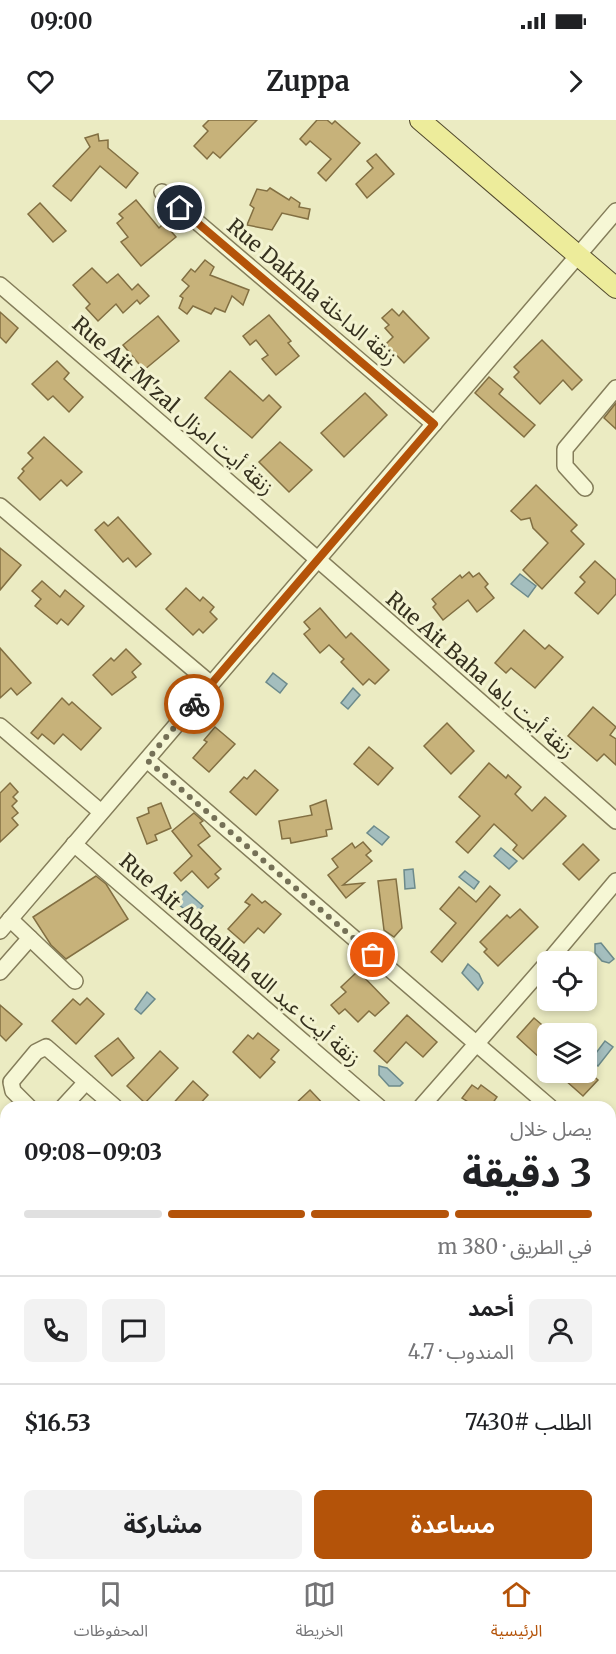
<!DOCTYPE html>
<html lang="ar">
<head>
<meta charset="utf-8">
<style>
	body { margin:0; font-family:Merriweather,"Noto Sans Arabic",serif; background:#f2f2f2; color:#202124; direction:rtl; height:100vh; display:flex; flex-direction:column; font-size:22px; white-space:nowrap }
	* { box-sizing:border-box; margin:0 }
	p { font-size:20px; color:#757577 }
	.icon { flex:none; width:33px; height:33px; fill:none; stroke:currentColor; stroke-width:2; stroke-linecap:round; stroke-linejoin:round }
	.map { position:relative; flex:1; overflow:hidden; direction:ltr }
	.drawer { position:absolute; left:0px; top:981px; width:616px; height:470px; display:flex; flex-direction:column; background:#fff; border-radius:18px 18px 0 0; box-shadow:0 3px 9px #0003; direction:rtl }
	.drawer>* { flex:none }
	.buttons { position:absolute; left:537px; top:831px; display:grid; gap:12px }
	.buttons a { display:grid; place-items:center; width:60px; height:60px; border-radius:9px; background:#fff; box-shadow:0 3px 9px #0003; font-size:30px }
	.pin { position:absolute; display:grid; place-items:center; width:51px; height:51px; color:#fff; margin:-26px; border:3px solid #fff; border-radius:50%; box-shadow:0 2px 6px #0007 }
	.courier { position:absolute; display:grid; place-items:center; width:60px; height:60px; margin:-30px; border:4px solid #b45309; border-radius:50%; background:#fff; color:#222; box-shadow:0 2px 8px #0007 }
	.head em { font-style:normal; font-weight:700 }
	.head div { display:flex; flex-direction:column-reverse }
	.head { display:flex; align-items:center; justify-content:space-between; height:102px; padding:0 24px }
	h1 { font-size:39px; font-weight:700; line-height:45px }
	.bar { display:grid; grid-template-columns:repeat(4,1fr); gap:9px 6px; align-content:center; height:72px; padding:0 24px }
	.bar i { height:8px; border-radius:4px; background:#e0e0e0 }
	.bar .active { background:#b45309 }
	.bar p { grid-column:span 4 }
	.line { display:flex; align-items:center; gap:15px; padding:0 24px; border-top:2px solid #e0e0e0 }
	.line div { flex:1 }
	.round { display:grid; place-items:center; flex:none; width:63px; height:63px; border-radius:9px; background:#f2f2f2 }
	.action { display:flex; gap:12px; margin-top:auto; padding:12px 24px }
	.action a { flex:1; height:69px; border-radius:9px; background:#b45309; color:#fff; font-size:24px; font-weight:700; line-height:69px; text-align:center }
	.action a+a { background:#f2f2f2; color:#202124 }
	.status { display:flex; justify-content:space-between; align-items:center; height:42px; padding:0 30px; background:#fff; direction:ltr }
	.status svg { height:16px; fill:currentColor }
	header { display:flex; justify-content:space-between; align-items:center; height:78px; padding:0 24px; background:#fff; font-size:27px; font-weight:700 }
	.tab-bar { display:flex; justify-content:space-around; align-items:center; height:84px; border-top:2px solid #e0e0e0; background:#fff; font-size:16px; color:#757577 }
	.tab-bar a { display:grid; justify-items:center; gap:3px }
	.tab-bar .active { color:#b45309 }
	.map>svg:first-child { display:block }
	.water { fill:#a4bebe; stroke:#6c8a8b; stroke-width:1.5 }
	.building { fill:#c7b27a; stroke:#826f42; stroke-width:1.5 }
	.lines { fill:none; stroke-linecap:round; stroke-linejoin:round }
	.minor-casing { stroke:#847d5a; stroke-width:18 }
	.major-casing { stroke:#524a2e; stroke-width:22 }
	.minor { stroke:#f6f7d5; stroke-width:15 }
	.major { stroke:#edec9b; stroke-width:20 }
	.done { stroke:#757157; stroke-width:6; stroke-dasharray:0 10.8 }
	.route { stroke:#b45309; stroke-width:8 }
	.labels { text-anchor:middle; stroke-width:6; stroke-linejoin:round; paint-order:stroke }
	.street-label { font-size:21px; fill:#35301e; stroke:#f3f3d1 }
</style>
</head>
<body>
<div class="status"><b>09:00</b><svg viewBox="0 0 49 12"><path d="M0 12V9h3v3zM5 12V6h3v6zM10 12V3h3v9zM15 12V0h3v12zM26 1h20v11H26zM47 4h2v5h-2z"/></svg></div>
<header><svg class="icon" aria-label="forward" viewBox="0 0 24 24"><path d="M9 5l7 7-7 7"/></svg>Zuppa<svg class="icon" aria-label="heart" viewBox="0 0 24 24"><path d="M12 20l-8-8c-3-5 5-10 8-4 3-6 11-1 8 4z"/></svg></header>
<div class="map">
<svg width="616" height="1450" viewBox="0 0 616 1450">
	<rect width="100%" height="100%" fill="#ebebc2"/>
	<g class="water">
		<polygon points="520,454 536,466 528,477 511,464"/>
		<polygon points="273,553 287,564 280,573 266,562"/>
		<polygon points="353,568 360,575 348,589 341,583"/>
		<polygon points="374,706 389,717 382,725 367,713"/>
		<polygon points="501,728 517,741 509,749 494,736"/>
		<polygon points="413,749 415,768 405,769 404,750"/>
		<polygon points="465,751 479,762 474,769 459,757"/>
		<polygon points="186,771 203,786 194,796 175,782"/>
		<polygon points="601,823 614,839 609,843 602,841 595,833 595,824"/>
		<polygon points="468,844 479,854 483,863 478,870 462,853"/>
		<polygon points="147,872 155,879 141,894 135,889"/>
		<polygon points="605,921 613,927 598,946 590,941"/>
		<polygon points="379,946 387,948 403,963 400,966 389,966 379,955"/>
	</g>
	<g class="building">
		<polygon points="209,0 257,0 220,38 213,32 207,39 194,26 208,11 203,6"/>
		<polygon points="317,0 327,0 332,4 335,1 360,23 326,61 318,53 331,39 310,21 306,25 300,19"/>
		<polygon points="98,14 99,21 108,20 108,28 138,53 126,68 100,46 71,81 53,66 90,27 85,18"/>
		<polygon points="376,34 394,54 367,78 356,64 373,48 367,41"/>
		<polygon points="270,68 289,80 291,77 300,83 299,87 310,89 308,99 282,93 272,110 247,105 254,88 250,85 257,69 267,71"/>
		<polygon points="136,80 159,108 164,103 176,117 141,146 121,122 128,117 117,103 123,98 119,94"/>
		<polygon points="40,83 66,111 53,122 28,94"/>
		<polygon points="205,140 214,147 210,155 249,170 243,185 232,176 225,192 215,188 211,194 193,186 187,194 179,188 183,178 180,176 189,166 182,160 191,149 195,152"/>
		<polygon points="92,148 107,163 118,154 132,170 138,164 149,176 140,184 137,180 123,193 116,184 98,201 86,188 90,184 73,165"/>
		<polygon points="392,189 399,196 403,191 429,218 404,243 386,224 393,217 385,208 389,205 382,198"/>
		<polygon points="0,192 18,208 6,223 0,217"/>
		<polygon points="269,195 291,221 288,223 299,236 276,255 262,239 268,235 256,220 250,225 243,216"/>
		<polygon points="158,196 179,221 144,250 123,225"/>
		<polygon points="542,220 582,260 572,270 563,260 540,284 514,257 519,252 514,247"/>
		<polygon points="57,241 69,253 64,259 83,277 69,292 53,276 48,280 32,264"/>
		<polygon points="230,251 263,281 269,275 281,287 252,318 205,278"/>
		<polygon points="489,257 503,269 499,274 535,305 524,317 475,273"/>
		<polygon points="365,273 387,295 344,337 321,313"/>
		<polygon points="616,283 616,309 604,298"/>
		<polygon points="44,317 82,352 67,366 61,360 40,380 18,358 24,351 22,349 33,338 28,333"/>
		<polygon points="280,322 312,350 289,372 259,342"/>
		<polygon points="536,365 577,405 571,411 584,424 542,469 523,450 548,423 533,408 530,398 521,400 511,391"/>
		<polygon points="118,397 151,434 136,447 128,438 123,442 95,410 104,402 108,406"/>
		<polygon points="0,428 21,445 0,470"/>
		<polygon points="595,441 616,460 616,474 598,494 575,473 585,462 580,457"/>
		<polygon points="469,452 473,457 479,453 488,464 485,467 494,478 477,492 468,480 443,500 433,487 436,484 432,479 460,455 462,458"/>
		<polygon points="42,461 60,477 65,470 84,486 68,505 61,499 57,504 35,486 41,479 32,471"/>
		<polygon points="186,468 200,481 203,477 214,487 210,492 217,499 203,513 199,509 193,515 166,489"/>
		<polygon points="320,488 346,518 351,513 389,550 375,564 369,559 363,565 341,542 344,539 329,525 320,533 304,514 310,509 304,502"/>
		<polygon points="524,510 545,529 549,525 563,537 535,568 511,548 506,553 495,543"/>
		<polygon points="0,528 31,563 17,575 11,568 0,578"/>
		<polygon points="126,529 141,544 132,552 136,557 112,575 93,555 111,538 114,541"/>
		<polygon points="62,578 69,585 72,582 101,608 81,630 63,614 54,624 42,614 38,619 31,613"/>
		<polygon points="593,587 616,607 610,615 616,619 616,645 604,634 597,641 568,616"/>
		<polygon points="447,603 474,631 451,654 424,626"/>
		<polygon points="215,607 235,624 209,652 193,638 207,622 204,620"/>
		<polygon points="369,627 393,648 378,665 354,644"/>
		<polygon points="489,643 506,658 508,655 521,667 515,674 532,691 545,677 566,696 523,739 513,730 517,725 494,704 468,733 456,722 480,696 459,677"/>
		<polygon points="255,650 278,670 256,695 230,672 244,657 247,659"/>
		<polygon points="10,663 18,672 13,677 17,681 12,686 18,693 12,698 18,705 0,722 0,673"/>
		<polygon points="326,680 332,709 326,710 327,716 291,723 290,718 282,719 279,701 312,695 310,686"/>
		<polygon points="161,683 171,708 155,715 157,720 147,724 137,698 149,693 148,688"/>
		<polygon points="194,693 203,701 200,703 210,716 198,725 221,749 215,754 219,758 208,768 192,751 181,761 174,753 192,736 172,711"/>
		<polygon points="363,722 371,731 366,735 372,741 343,765 364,763 346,778 328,755 338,747 332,739 352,723 355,728"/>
		<polygon points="583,724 599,740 579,760 563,744"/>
		<polygon points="96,756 106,764 128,799 66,839 51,825 33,797"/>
		<polygon points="396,759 402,808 394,817 384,810 378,761"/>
		<polygon points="490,766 500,775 442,842 431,832 456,803 440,789 459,767 476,782"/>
		<polygon points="252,774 262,783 265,781 281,794 264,813 258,808 244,823 228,809 250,785 245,782"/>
		<polygon points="520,789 538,807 498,846 484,832 487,829 480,822 507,795 510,798"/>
		<polygon points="358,851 389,883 375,896 369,891 358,902 345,889 339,894 331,885 346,872 341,867"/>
		<polygon points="87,878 104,894 76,924 52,901 73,879 80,885"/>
		<polygon points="0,885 22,904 6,921 0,915"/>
		<polygon points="407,895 437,922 423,937 406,922 387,943 374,931"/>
		<polygon points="534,898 548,910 548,930 540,938 517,917"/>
		<polygon points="258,913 279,930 271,939 275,942 260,958 233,932 248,915 253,919"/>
		<polygon points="118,918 134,938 112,956 95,936"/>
		<polygon points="160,931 178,948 145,983 127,966"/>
		<polygon points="556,952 589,952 598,960 583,976"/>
		<polygon points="193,961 208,975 197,987 170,987"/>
		<polygon points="472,965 478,969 481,965 497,977 490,987 464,987 468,982 462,978"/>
		<polygon points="310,970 326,987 292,987"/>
	</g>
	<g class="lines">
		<defs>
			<g id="minor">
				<polyline points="162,72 434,304"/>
				<path d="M 0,165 C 207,342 412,521 616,701"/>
				<polyline points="585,368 565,346 565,329 616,268"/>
				<polyline points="0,386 211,564"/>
				<polyline points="0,606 101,692"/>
				<polyline points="147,640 550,987"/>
				<polyline points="74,724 379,987"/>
				<polyline points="10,799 75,861"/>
				<polyline points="0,811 616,91"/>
				<polyline points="548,842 616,761"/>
				<polyline points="0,852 30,818"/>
				<polyline points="29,987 13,971 11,962 36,932 46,927 115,987"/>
				<polyline points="63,987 86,962"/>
				<polyline points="421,987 548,842"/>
				<polyline points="610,1038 616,1043"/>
				<polyline points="610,1152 616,1145"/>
				<polyline points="0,1154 6,1159"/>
				<polyline points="610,1186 616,1191"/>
				<polyline points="0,1341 6,1347"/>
				<polyline points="0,1435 6,1428"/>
				<polyline points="121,1444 128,1450"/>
				<polyline points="333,1444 339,1450"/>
				<polyline points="410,1444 417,1450"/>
				<polyline points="240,1450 245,1444"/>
				<polyline points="388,1450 393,1444"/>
			</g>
			<polyline id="major" points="420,0 616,168"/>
		</defs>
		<use href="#minor" class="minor-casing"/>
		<use href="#major" class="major-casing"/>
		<use href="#minor" class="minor"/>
		<use href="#major" class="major"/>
	</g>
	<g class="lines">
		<polyline class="done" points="194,584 147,640 373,835"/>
		<polyline class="route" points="180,88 434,304 194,584"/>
	</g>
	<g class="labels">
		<g class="street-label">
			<text transform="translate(312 172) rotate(40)" y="7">Rue Dakhla زنقة الداخلة</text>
			<text transform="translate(173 286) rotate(41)" y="7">Rue Ait M'zal زنقة أيت امزال</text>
			<text transform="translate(480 555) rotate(41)" y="7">Rue Ait Baha زنقة أيت باها</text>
			<text transform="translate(240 840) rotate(41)" y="7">Rue Ait Abdallah زنقة أيت عبد الله</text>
		</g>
	</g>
</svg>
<div class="buttons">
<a><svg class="icon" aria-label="locate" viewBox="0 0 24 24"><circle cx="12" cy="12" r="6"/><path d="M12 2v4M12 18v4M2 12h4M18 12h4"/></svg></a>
<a><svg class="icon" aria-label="layers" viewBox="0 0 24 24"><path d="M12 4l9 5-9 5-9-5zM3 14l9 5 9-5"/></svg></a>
</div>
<div class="pin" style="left:373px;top:835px;background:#ea580c"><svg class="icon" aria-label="bag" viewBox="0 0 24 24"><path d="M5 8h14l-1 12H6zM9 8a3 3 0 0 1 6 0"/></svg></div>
<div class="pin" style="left:180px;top:88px;background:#1f2937"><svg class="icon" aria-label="home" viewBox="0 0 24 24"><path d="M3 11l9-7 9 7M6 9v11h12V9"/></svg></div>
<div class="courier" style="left:194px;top:584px"><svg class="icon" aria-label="bike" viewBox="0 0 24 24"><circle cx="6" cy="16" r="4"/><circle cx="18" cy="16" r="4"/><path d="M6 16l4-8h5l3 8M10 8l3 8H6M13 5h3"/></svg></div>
<section class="drawer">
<div class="head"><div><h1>3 دقيقة</h1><p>يصل خلال</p></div><em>09:03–09:08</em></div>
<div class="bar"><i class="active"></i><i class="active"></i><i class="active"></i><i></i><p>في الطريق · 380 m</p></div>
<div class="line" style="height:108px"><a class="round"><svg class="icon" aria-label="person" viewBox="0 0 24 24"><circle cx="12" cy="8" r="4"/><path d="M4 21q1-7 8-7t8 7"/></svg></a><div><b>أحمد</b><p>المندوب · 4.7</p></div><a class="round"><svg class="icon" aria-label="chat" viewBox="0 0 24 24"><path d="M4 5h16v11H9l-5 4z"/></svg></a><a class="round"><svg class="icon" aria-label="phone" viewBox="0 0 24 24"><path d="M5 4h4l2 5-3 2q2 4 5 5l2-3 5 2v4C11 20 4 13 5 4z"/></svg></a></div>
<div class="line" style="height:78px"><div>الطلب #7430</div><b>$16.53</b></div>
<div class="action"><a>مساعدة</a><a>مشاركة</a></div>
</section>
</div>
<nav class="tab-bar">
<a class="active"><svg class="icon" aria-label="home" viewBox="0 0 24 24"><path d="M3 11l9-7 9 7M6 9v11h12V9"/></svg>الرئيسية</a>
<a><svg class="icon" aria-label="map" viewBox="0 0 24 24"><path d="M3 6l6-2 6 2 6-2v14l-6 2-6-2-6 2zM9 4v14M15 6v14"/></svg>الخريطة</a>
<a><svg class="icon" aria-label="saved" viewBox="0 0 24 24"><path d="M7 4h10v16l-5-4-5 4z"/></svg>المحفوظات</a>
</nav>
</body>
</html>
